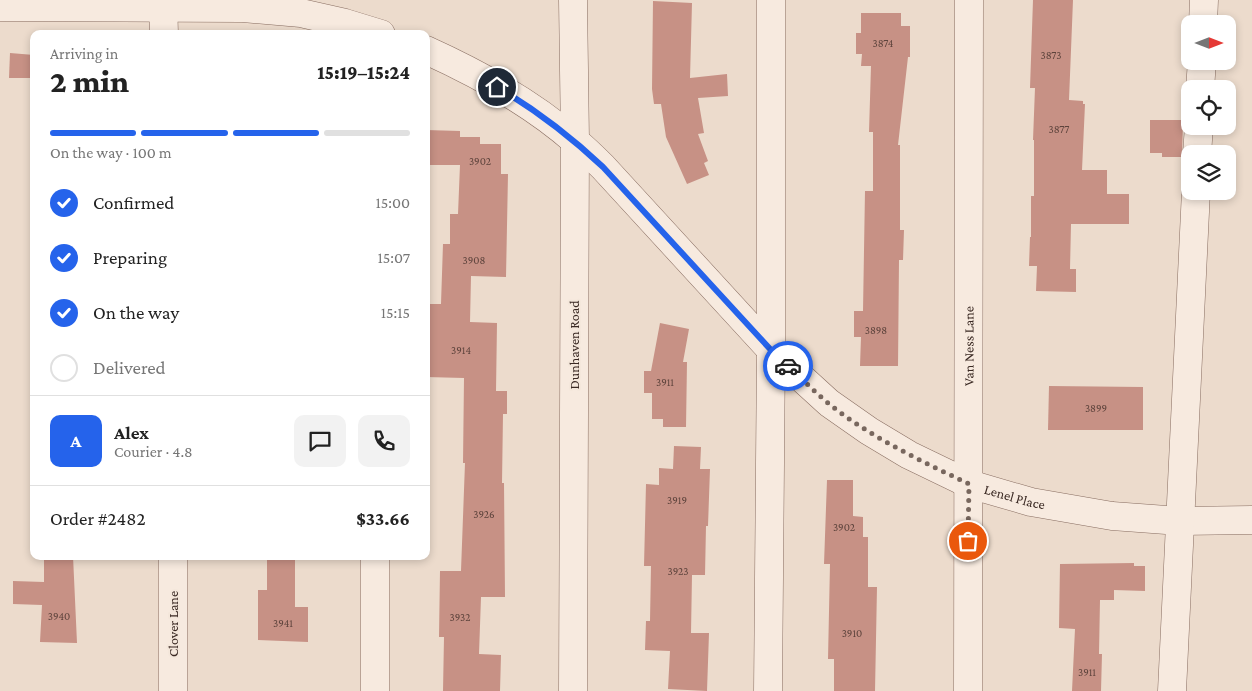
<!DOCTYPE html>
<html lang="en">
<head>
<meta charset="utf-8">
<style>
	body { margin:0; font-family:"Crimson Pro",serif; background:#f2f2f2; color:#222; height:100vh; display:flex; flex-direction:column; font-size:19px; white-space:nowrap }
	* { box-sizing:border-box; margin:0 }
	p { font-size:16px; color:#767676 }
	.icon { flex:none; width:28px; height:28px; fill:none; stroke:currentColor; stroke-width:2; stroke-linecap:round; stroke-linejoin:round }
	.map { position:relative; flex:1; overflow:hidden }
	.drawer { position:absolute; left:30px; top:30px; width:400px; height:530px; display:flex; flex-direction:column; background:#fff; border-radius:10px; box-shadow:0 2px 8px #0003 }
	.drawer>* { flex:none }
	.needle { width:32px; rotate:90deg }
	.tools { position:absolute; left:1181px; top:15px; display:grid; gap:10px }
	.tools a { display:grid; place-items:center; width:55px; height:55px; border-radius:10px; background:#fff; box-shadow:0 2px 8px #0003; font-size:25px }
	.pin { position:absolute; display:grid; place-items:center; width:42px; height:42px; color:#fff; margin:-21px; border:2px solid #fff; border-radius:50%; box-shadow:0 1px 5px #0007 }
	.courier { position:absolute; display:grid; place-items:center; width:50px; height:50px; margin:-25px; border:4px solid #2563eb; border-radius:50%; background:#fff; color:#222; box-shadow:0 1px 6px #0007 }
	.headline em { font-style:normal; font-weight:800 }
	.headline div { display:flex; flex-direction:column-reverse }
	.headline { display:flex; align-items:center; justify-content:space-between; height:85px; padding:0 20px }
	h1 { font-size:32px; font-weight:800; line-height:38px }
	.bar { display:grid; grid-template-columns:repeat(4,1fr); gap:8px 5px; align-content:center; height:60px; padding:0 20px }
	.bar i { height:6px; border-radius:4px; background:#e0e0e0 }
	.bar .active { background:#2563eb }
	.bar p { grid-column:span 4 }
	.line { display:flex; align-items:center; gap:12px; padding:0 20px; border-top:1px solid #e0e0e0 }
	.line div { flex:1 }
	.round { display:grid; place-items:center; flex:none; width:52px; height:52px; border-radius:10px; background:#f2f2f2 }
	ol { padding:0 20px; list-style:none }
	li { display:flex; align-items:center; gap:15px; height:55px }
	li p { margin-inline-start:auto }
	li .icon { padding:5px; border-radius:50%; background:#2563eb; color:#fff; stroke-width:4 }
	li:last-child { color:#767676 }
	li i { width:28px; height:28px; border:2px solid #e0e0e0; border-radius:50% }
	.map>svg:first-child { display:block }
	.building { fill:#c79185 }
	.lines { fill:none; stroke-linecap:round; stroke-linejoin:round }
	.minor-casing { stroke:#886d61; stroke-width:29 }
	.minor { stroke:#f7eadf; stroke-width:28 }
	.done { stroke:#78675e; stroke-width:5; stroke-dasharray:0 9 }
	.route { stroke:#2563eb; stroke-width:6 }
	.labels { text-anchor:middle; stroke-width:4; stroke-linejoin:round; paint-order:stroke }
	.number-label { font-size:11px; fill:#5d433c }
	.street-label { font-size:14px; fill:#3a2923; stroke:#f4e7db }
</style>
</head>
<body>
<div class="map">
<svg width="1252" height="691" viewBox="0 0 1252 691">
	<rect width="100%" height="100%" fill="#ecdbcc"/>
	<g class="building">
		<polygon points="1033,0 1073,0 1069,100 1083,101 1083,104 1085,104 1082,170 1107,170 1107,194 1129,194 1129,224 1071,224 1070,269 1076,269 1076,292 1036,291 1037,266 1029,266 1030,237 1031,237 1031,196 1034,196 1034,140 1033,140 1035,88 1030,88"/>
		<polygon points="653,1 692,3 690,78 727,74 728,96 698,98 704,133 698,134 708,161 704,163 709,175 687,184 666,137 661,104 654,104 652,89"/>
		<polygon points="861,13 901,13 901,26 910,26 910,57 908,57 898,145 900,145 900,230 904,230 903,260 899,260 898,366 860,366 861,337 854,337 854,311 863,311 865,191 873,191 873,132 869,132 871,66 861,66 862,54 856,54 856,33 861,33"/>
		<polygon points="10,53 34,55 34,78 9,78"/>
		<polygon points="1150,120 1183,120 1182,157 1162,157 1162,153 1150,153"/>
		<polygon points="426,130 460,131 460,137 480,137 480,144 501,144 501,174 508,174 506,277 471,276 470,322 497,323 496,391 507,391 507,414 503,414 502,483 504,483 505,597 481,597 479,654 501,655 500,691 443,691 444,637 439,637 440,571 461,571 465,463 463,463 464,378 426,377 426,304 441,304 443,244 450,244 450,214 458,214 460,165 426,165"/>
		<polygon points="660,323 689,329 683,362 687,362 686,427 663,427 663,419 652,419 652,393 644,393 644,371 651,371"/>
		<polygon points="1049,386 1143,387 1143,430 1048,430"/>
		<polygon points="674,446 701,447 700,469 710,469 708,526 706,526 705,575 692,575 691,633 709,633 707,691 668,689 670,651 645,650 646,621 650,621 651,566 644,566 646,484 659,485 659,468 673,469"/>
		<polygon points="827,480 853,480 853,516 863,517 863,537 868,537 868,587 877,587 875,691 834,691 834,659 828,659 830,564 824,564"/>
		<polygon points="44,556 73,556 77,643 40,642 42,605 13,604 13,581 44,582"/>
		<polygon points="267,556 295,556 295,607 308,607 308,642 258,640 258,590 267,590"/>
		<polygon points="1134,563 1134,566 1145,566 1145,591 1114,590 1114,600 1100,600 1099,654 1102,654 1101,691 1072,691 1075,629 1059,628 1060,564"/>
	</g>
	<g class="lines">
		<defs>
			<g id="minor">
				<polyline points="163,0 164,34"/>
				<polyline points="573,0 575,140 573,691"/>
				<polyline points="0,7 243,8 301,13 345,23 381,34"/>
				<polyline points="1203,24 1204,0"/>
				<path id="s1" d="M 426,50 C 479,74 532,103 575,141 C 585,149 594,158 603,167 L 771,350 L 829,403 L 869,431 L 909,455 L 969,484 L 1031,502 L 1112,516 L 1180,521 L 1252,520"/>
				<polyline points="1200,89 1202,61"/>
				<polyline points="1197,154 1199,126"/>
				<polyline points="173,691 173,556"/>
				<polyline points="375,691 375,556"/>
				<polyline points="768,691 771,350 771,0"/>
				<path id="s2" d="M 968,691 L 969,0"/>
				<polyline points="1172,691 1196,191"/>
			</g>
		</defs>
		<use href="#minor" class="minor-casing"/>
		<use href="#minor" class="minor"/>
	</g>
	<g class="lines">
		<path class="done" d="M 788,366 C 801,378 814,391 828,403 C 870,437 921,461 969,484 L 968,541"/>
		<path class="route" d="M 497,87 C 538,111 569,135 603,167 L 771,350 L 788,366"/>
	</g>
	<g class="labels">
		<g class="number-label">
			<text x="883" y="47">3874</text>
			<text x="1051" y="59">3873</text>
			<text x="1059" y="133">3877</text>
			<text x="480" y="165">3902</text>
			<text x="474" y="264">3908</text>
			<text x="876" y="334">3898</text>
			<text x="461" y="354">3914</text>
			<text x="665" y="386">3911</text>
			<text x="1096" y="412">3899</text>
			<text x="677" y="504">3919</text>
			<text x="484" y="518">3926</text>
			<text x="844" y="531">3902</text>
			<text x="678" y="575">3923</text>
			<text x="59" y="620">3940</text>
			<text x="460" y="621">3932</text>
			<text x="283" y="627">3941</text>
			<text x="852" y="637">3910</text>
			<text x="1087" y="676">3911</text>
		</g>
		<g class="street-label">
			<text transform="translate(574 345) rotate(-90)" y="5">Dunhaven Road</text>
			<text dy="5" stroke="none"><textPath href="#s2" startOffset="345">Van Ness Lane</textPath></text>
			<text dy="5" stroke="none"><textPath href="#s1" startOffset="750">Lenel Place</textPath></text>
			<text transform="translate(173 624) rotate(-90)" y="5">Clover Lane</text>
		</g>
	</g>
</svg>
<div class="tools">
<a><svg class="needle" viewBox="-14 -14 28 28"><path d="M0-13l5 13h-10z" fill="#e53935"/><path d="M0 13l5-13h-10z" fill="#767676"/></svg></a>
<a><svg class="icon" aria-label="locate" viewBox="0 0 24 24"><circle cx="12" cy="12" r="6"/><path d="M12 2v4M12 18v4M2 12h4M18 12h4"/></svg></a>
<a><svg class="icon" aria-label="layers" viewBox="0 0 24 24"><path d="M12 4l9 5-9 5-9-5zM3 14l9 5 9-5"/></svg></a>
</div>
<div class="pin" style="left:968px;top:541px;background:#ea580c"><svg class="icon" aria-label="bag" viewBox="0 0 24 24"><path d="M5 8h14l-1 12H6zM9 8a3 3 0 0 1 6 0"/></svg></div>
<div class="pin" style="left:497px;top:87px;background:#1f2937"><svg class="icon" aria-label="home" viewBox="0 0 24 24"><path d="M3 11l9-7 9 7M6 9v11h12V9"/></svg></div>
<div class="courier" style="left:788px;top:366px"><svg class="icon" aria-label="car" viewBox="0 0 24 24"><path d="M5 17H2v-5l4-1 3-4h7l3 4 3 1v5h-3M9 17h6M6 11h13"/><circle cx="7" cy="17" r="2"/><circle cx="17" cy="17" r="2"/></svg></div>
<section class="drawer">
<div class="headline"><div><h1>2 min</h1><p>Arriving in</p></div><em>15:19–15:24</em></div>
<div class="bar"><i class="active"></i><i class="active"></i><i class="active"></i><i></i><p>On the way · 100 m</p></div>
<ol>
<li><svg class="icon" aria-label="check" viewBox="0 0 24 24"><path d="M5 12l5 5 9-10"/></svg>Confirmed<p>15:00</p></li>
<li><svg class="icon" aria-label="check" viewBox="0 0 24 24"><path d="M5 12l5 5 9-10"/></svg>Preparing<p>15:07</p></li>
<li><svg class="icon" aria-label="check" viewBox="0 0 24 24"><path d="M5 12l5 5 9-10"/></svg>On the way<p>15:15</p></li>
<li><i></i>Delivered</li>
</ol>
<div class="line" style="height:90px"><b class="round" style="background:#2563eb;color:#fff">A</b><div><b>Alex</b><p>Courier · 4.8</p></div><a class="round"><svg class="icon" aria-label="chat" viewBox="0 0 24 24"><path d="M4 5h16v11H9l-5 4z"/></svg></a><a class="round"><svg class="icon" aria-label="phone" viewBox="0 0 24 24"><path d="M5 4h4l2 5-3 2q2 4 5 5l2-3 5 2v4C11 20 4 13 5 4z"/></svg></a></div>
<div class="line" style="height:65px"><div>Order #2482</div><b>$33.66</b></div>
</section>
</div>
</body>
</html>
